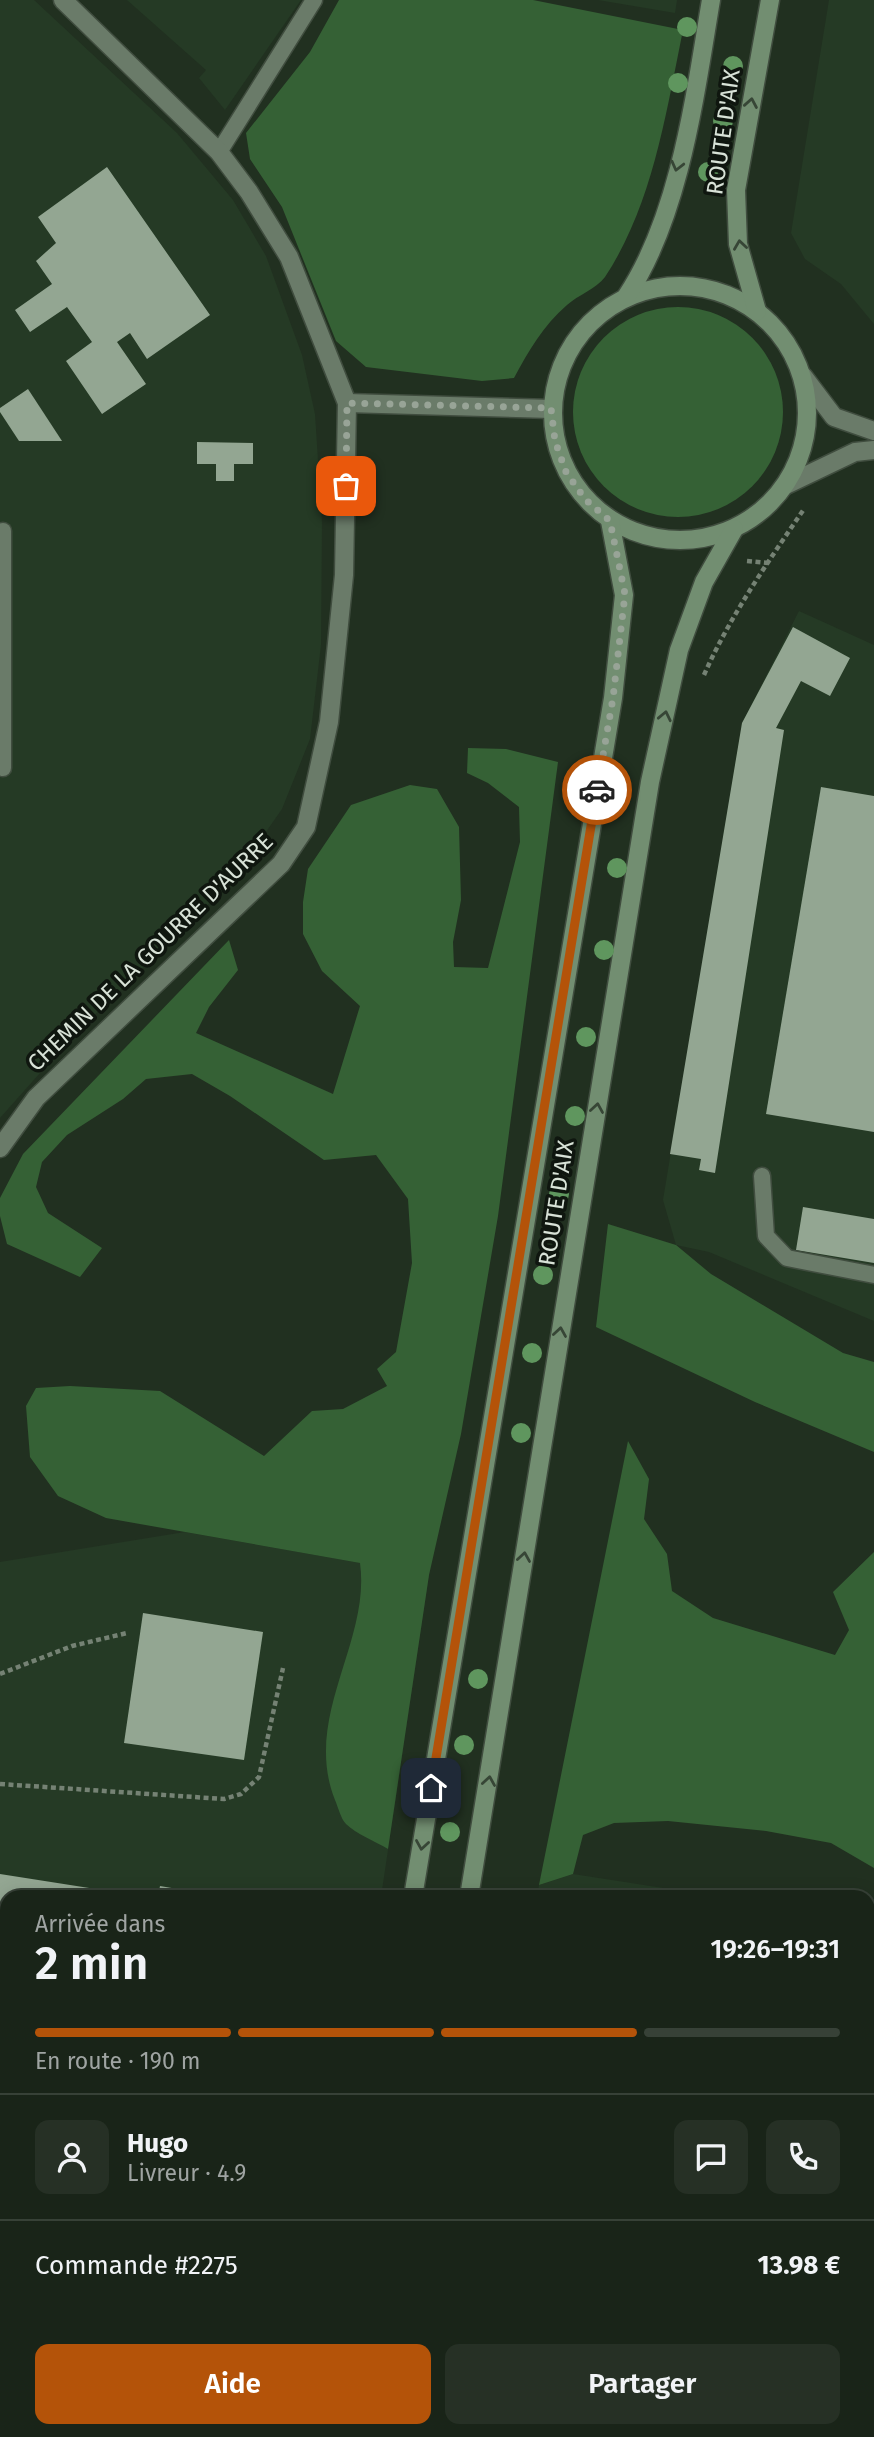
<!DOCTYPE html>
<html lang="fr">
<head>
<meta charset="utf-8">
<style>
	body { margin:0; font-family:"Fira Sans",sans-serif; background:#263025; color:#f1f3f6; height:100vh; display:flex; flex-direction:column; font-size:26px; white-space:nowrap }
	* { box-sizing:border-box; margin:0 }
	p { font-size:23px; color:#9fa4a2 }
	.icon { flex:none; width:38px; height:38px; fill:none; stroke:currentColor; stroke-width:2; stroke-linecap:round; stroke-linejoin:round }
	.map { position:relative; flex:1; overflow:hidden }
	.panel { position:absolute; left:0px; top:1890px; width:875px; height:548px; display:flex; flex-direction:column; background:#192418; border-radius:21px 21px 0 0; box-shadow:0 4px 18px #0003,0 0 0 2px #374137 }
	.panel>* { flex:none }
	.pin { position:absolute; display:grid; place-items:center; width:60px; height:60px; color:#fff; margin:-30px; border-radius:14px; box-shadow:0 4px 10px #0006 }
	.courier { position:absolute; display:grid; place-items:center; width:70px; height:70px; margin:-35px; border:5px solid #b45309; border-radius:50%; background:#fff; color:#222; box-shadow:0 2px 9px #0007 }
	.headline em { font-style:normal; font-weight:600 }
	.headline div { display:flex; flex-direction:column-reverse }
	.headline { display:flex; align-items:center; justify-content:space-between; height:119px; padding:0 35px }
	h1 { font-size:46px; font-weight:600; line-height:52px }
	.bar { display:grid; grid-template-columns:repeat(4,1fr); gap:10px 7px; align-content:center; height:84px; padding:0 35px }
	.bar i { height:9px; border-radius:5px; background:#374137 }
	.bar .on { background:#b45309 }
	.bar p { grid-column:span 4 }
	.line { display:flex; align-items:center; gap:18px; padding:0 35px; border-top:2px solid #374137 }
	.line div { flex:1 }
	.round { display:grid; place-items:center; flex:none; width:74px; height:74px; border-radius:14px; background:#263025 }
	.action { display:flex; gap:14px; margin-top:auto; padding:14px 35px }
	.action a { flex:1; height:80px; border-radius:14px; background:#b45309; color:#fff; font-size:28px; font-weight:600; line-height:80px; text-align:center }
	.action a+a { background:#263025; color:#f1f3f6 }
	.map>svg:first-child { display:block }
	.built { fill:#253a25 }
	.green { fill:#356135 }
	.building { fill:#93a692 }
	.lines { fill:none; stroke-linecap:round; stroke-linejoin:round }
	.service-casing { stroke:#404d3f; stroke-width:19 }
	.minor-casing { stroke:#404d3f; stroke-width:21 }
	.secondary-casing { stroke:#404d3f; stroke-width:21 }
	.path { stroke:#758274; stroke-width:4.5; stroke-dasharray:5 3.5; stroke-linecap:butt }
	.service { stroke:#6a7b69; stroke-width:16 }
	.minor { stroke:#6a7b69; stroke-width:18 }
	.secondary { stroke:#728e71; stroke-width:18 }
	.tree { fill:#5f965e }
	.oneway { stroke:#374636 }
	.done { stroke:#98a497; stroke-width:7; stroke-dasharray:0 12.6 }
	.route { stroke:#b45309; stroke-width:9 }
	.labels { text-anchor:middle; stroke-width:7; stroke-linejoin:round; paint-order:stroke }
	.street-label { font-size:23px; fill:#d8e2d7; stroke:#0f160f }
</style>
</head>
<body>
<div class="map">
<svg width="874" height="2437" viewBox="0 0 874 2437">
	<rect width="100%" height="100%" fill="#213020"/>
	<g class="built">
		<polygon points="0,0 34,0 177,133 233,200 266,256 302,355 315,414 322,522 321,645 310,739 282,809 231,882 72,1037 0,1118"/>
		<polygon points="127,0 301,0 225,110 199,78 206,70"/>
		<polygon points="598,0 677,0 675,13"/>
		<polygon points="829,0 874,0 874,324 841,284 805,259 791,233"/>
		<polygon points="799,611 874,645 874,1321 709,1252 676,1245 663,1200 742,723"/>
		<polygon points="185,1532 429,1575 381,1897 7,1897 7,2431 297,2431 296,2437 0,2437 0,1562"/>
		<polygon points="573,1874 721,1897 537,1897 539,1885"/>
		<polygon points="868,1920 874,1921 874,2437 444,2437 446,2431 868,2431"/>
	</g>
	<g class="green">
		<path d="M 339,0 L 533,0 L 683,30 C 666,113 653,204 605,277 C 596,289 578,295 567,305 C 543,326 529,350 514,378 L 482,381 L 366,367 L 336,341 L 282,207 L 250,159 L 246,133 L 310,52 Z"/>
		<circle cx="678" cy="412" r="105"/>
		<path d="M 468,748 L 506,749 L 558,762 L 498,1216 L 461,1434 L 429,1575 L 388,1849 C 375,1841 356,1834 346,1824 C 341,1819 338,1807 335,1800 C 302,1717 371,1642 360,1563 L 106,1518 L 58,1496 L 30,1457 L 26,1406 L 36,1388 L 70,1386 L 160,1391 L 264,1456 L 312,1411 L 343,1409 L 387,1386 L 377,1369 L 396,1352 L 412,1263 L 408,1199 L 376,1155 L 324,1160 L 230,1096 L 192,1074 L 146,1079 L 123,1099 L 67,1135 L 42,1162 L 36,1187 L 48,1213 L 102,1248 L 80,1277 L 7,1244 L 0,1216 L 0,1198 L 23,1154 L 229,940 L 238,970 L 209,1007 L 196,1033 L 333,1094 L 360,1006 L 322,971 L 303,934 L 303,902 L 308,869 L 351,805 L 410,785 L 437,789 L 459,827 L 461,900 L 453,942 L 454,967 L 488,968 L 520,842 L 519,807 L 488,783 L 467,773 Z"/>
		<polygon points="608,1224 676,1245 711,1274 843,1353 874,1362 874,1452 755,1402 596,1327"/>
		<polygon points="628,1441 649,1479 644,1519 667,1554 672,1591 713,1618 835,1655 849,1630 833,1592 874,1552 874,1868 831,1843 766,1831 668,1821 614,1823 583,1835 573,1874 539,1885"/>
	</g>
	<g class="building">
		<polygon points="107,167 210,315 147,359 130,333 117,342 146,384 102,414 66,361 92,342 67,307 30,332 15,310 52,284 36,261 56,243 38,217"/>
		<polygon points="28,389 62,441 19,441 0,412 0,408"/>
		<polygon points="197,442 253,443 253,464 234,464 234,481 216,481 216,464 197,464"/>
		<polygon points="793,627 850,658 830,696 801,681 776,728 784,730 715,1173 699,1170 701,1159 670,1154 742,723"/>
		<polygon points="821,787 874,796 874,1132 766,1114"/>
		<polygon points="803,1207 874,1219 874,1263 796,1250"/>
		<polygon points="143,1613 263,1632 244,1760 124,1743"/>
		<polygon points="0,1874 102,1890 101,1897 7,1897 7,2175 0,2174"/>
		<polygon points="160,1886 218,1896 218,1897 158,1897"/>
		<polygon points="868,2401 874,2402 874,2437 633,2437 634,2431 868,2431"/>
		<polygon points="0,2418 7,2419 7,2431 14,2431 14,2437 0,2437"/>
	</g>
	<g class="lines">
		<defs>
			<g id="service">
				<polyline points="219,152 314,0"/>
				<polyline points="3,531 3,768"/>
				<polyline points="762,1176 766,1236 787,1258 874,1275"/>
			</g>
			<g id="minor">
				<polyline points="803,376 834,417 874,431"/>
				<polyline points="347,403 551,409"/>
				<polyline points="786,485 855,452 874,450"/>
				<polyline points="0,1148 36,1098 281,864 306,827 329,722 344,575 347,403 289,257 249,192 219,152 63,0"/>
			</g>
			<g id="secondary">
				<circle cx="680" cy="413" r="127"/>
				<path d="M 626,297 C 680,216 695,95 711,0"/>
				<polyline points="757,311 738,244 736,190 770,0"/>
				<polyline points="413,1897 613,698 624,595 610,521"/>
				<polyline points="469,1897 650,782 679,650 704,582 734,529"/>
				<polyline points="326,2437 327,2431"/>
				<polyline points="376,2437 377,2431"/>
			</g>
		</defs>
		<use href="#service" class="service-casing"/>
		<use href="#minor" class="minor-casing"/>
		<use href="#secondary" class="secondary-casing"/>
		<g class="path">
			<polyline points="747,561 768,563"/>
			<path d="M 704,675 C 730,616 768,562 804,509"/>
			<polyline points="0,1674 72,1646 127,1633"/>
			<polyline points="0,1784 224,1799 241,1794 259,1777 283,1668"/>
		</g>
		<use href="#service" class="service"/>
		<use href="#minor" class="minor"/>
		<use href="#secondary" class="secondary"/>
	</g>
	<g class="tree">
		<circle cx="687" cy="27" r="10"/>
		<circle cx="733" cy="66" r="10"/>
		<circle cx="678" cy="83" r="10"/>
		<circle cx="723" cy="121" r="10"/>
		<circle cx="708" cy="172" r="10"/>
		<circle cx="617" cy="868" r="10"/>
		<circle cx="604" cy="950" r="10"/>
		<circle cx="586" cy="1037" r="10"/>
		<circle cx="575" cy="1116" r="10"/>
		<circle cx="559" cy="1194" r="10"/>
		<circle cx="543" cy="1275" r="10"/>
		<circle cx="532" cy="1353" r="10"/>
		<circle cx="521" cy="1433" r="10"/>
		<circle cx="478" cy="1679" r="10"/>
		<circle cx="464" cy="1745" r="10"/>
		<circle cx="450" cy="1832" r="10"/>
	</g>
	<defs><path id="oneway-chevron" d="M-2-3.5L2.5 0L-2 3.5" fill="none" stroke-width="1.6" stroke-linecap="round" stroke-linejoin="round" transform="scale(1.75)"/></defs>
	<g class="oneway">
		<use href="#oneway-chevron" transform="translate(751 103) rotate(-80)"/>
		<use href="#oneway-chevron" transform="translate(677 166) rotate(104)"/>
		<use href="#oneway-chevron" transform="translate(740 245) rotate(-98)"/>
		<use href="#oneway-chevron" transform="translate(665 716) rotate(-78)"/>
		<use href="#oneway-chevron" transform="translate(597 1108) rotate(-81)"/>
		<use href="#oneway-chevron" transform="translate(560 1332) rotate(-81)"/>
		<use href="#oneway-chevron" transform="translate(524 1557) rotate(-81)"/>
		<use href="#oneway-chevron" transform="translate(489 1781) rotate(-81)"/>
		<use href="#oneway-chevron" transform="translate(422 1845) rotate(99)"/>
	</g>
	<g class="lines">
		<polyline class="done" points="346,486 347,403 551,408 555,441 566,472 585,499 610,521 625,594 613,698 597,790"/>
		<polyline class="route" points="431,1788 597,790"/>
	</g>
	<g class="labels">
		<g class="street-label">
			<text transform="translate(723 132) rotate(-82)" y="8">ROUTE D'AIX</text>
			<text transform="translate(150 952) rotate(-44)" y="8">CHEMIN DE LA GOURRE D'AURRE</text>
			<text transform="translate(556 1203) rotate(-81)" y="8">ROUTE D'AIX</text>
		</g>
	</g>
</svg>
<div class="pin" style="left:346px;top:486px;background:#ea580c"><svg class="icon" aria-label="bag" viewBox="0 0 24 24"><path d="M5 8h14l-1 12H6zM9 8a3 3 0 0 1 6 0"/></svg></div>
<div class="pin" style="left:431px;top:1788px;background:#1f2937"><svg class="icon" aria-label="home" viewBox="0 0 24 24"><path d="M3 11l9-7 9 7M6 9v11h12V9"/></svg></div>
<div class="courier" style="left:597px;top:790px"><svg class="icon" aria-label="car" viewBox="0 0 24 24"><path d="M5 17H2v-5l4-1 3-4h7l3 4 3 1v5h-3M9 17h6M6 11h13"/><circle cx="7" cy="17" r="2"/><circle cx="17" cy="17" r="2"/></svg></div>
<section class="panel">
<div class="headline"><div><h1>2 min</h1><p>Arrivée dans</p></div><em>19:26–19:31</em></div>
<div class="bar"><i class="on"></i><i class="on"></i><i class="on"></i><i></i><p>En route · 190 m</p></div>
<div class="line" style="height:126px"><a class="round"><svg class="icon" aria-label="person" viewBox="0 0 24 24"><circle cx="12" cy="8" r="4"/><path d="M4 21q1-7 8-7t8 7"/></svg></a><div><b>Hugo</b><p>Livreur · 4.9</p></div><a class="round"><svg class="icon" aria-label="chat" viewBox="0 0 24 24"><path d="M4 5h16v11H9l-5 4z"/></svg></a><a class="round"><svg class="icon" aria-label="phone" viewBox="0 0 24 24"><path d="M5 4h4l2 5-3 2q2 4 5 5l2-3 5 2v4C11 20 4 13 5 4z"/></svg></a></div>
<div class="line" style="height:91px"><div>Commande #2275</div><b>13.98 €</b></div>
<div class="action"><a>Aide</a><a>Partager</a></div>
</section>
</div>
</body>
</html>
